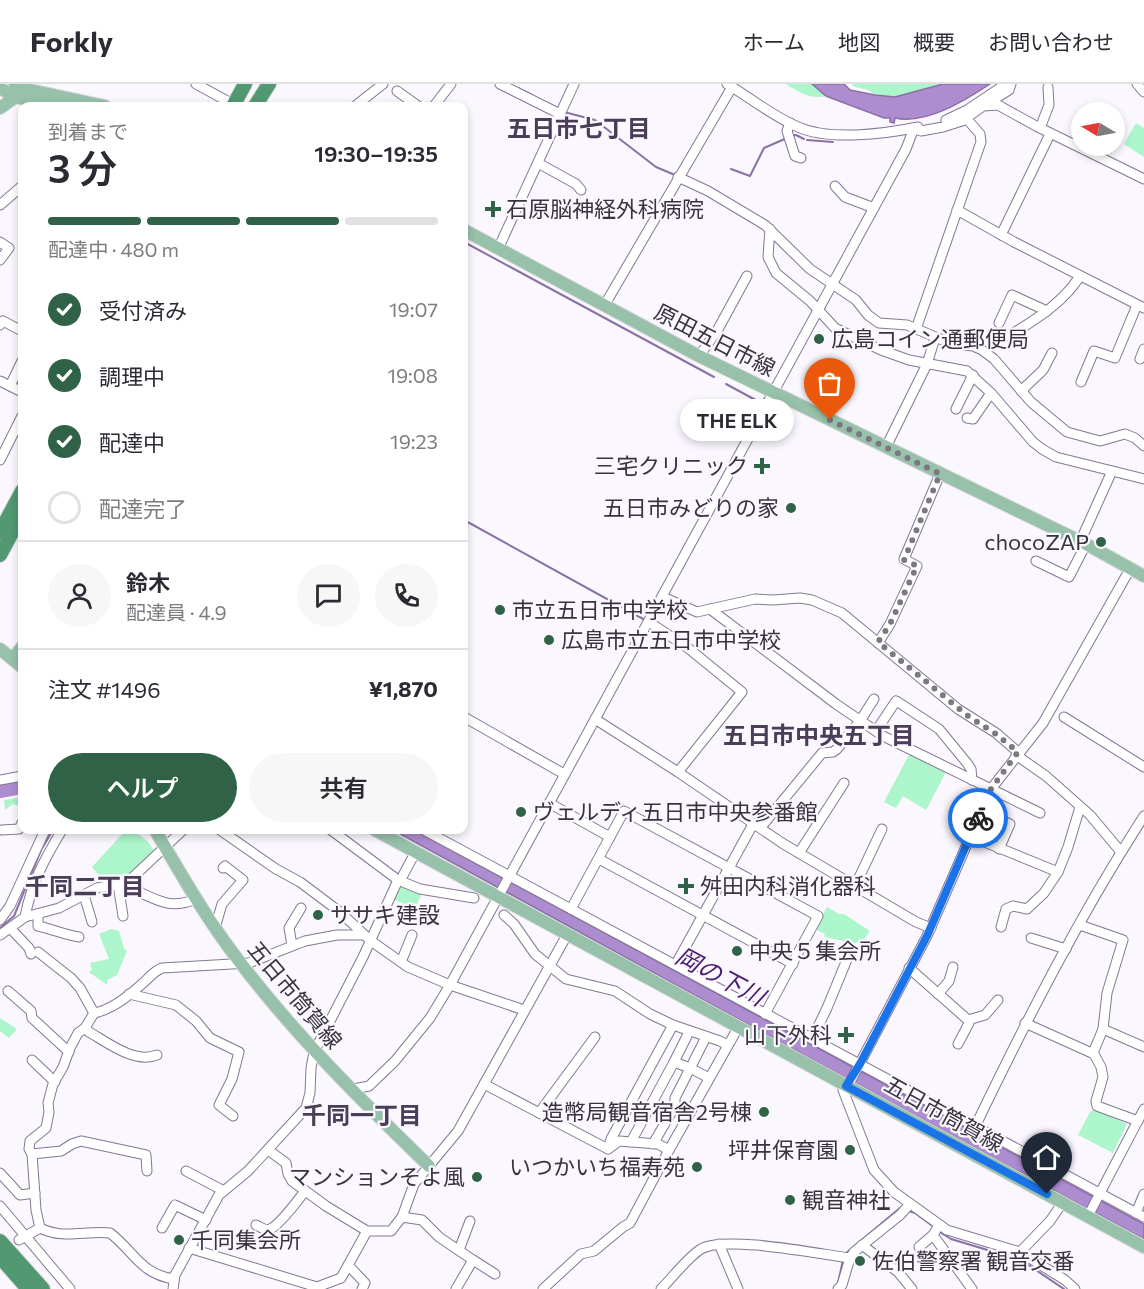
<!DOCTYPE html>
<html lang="ja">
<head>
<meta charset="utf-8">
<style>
	body { margin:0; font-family:Commissioner,"Noto Sans JP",sans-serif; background:#f7f7f7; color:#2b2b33; height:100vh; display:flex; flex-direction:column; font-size:22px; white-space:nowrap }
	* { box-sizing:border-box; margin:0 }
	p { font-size:20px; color:#7c7c81 }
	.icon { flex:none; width:33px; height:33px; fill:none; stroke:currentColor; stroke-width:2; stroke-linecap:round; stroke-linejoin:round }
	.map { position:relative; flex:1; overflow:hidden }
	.sheet { position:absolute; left:18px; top:18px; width:450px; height:732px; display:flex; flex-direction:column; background:#fff; border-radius:12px; box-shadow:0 3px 9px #0003 }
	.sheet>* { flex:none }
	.needle { width:39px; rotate:280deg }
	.buttons { position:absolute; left:1071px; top:18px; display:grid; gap:12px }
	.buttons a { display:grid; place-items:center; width:54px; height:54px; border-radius:50%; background:#fff; box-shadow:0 3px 9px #0003; font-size:30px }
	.pin { position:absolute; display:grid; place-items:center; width:51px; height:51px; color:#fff; margin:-62px -26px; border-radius:50% 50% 50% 0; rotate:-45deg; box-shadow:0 0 6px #0007 }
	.pin .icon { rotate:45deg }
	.courier { position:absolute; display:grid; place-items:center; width:60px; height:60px; margin:-30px; border:4px solid #1a73e8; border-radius:50%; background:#fff; color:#222; box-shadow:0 2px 8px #0007 }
	.bubble { position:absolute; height:42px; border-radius:21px; background:#fff; box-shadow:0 3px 9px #0003; font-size:20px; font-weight:600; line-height:42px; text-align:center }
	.head em { font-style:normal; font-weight:600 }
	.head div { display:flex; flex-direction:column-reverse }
	.head { display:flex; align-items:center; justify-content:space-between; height:102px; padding:0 30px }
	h1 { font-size:39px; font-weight:600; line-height:45px }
	.bar { display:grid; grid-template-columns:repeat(4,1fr); gap:9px 6px; align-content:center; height:72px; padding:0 30px }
	.bar i { height:8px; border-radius:4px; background:#e1e1e2 }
	.bar .selected { background:#2f6246 }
	.bar p { grid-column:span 4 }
	.line { display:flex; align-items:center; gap:15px; padding:0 30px; border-top:2px solid #e1e1e2 }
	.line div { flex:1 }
	.round { display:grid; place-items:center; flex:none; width:63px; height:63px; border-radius:32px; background:#f7f7f7 }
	ol { padding:0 30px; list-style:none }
	li { display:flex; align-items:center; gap:18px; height:66px }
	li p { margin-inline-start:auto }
	li .icon { padding:6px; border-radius:50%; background:#2f6246; color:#fff; stroke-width:4 }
	li:last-child { color:#7c7c81 }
	li i { width:33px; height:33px; border:3px solid #e1e1e2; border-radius:50% }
	.cta { display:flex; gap:12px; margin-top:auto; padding:12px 30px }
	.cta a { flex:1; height:69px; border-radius:36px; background:#2f6246; color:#fff; font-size:24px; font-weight:600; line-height:69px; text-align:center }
	.cta a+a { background:#f7f7f7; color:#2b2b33 }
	header { display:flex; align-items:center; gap:36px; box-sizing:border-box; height:84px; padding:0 30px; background:#fff; border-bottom:2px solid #e1e1e2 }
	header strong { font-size:28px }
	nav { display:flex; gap:33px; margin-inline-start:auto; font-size:21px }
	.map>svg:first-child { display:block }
	.green { fill:#adf5ca }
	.water { fill:#ad8cd0; stroke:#8a71a4; stroke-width:1.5 }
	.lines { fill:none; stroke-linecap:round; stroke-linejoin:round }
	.stream { stroke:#8a71a4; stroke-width:2 }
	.river { stroke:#ad8cd0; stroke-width:14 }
	.minor-casing { stroke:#847794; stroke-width:11 }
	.major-casing { stroke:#d7d6d9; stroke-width:14 }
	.highway-casing { stroke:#d7d6d9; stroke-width:16 }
	.minor { stroke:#fff; stroke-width:9 }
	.major { stroke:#97c1aa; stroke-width:12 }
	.highway { stroke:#529871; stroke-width:14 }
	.done { stroke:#7c7882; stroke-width:6; stroke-dasharray:0 10.8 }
	.route { stroke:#1a73e8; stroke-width:8 }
	.poi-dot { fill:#2f6246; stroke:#faf7fe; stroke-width:2 }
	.labels { text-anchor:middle; stroke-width:4.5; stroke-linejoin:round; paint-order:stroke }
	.poi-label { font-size:22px; fill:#38333f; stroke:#faf7fe; text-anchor:start }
	.street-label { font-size:22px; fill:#38333f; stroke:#faf7fe }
	.neighbourhood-label { font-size:24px; font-weight:bold; fill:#4a3d58; stroke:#faf7fe }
	.water-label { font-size:24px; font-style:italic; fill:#491b6c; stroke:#faf7fe }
</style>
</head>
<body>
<header>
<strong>Forkly</strong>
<nav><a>ホーム</a><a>地図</a><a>概要</a><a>お問い合わせ</a></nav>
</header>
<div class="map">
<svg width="1144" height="1205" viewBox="0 0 1144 1205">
	<rect width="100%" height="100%" fill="#faf7fe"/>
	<g class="green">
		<path d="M 786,0 L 812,0 L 826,12 C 812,16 798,8 786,0 Z"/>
		<polygon points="852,0 943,0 895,13 874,10 868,6 855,3"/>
		<polygon points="1136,39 1144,44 1144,73 1124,60"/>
		<polygon points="911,667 947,686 926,726 903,712 896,724 884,718"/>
		<polygon points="22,713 22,723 13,720 5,726 4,716"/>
		<path d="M 126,746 C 137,747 152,758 154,769 L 132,790 L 106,800 L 92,783 Z"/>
		<polygon points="399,800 422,809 415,825 393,815"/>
		<polygon points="827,823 839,830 844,830 870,847 862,858 854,859 824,853 825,850 815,845"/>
		<polygon points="111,845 119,847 124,865 127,867 117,891 107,896 107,901 89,888 92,886 90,879 109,875 99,850"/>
		<polygon points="0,934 17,945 9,954 0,947"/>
		<polygon points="1097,1025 1127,1040 1113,1069 1078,1051 1090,1028"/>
	</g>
	<g class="water">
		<path d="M 812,0 L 844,0 L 850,6 L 875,11 L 895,13 L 943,0 L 990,0 C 966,16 926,41 895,34 L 894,39 L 890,38 L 890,34 L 884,34 L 826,12 Z"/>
		<path d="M 393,746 L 414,746 L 1127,1131 L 1144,1140 L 1144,1155 C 893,1020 642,884 393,746 Z"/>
	</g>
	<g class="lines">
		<g class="stream">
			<polyline points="518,4 532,11"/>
			<polyline points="564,28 595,36 656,83 675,91"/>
			<polyline points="791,52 796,51 804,55"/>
			<polyline points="807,56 833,58"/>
			<polyline points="731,85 750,92 764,64 787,54"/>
			<polyline points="464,158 714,293"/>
			<polyline points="726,300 763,320 764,315"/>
			<polyline points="464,436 645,536"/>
			<polyline points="0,844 14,832 41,766 53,746"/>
			<polyline points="909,1127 915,1129 934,1143"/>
			<polyline points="938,1147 951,1155 1021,1176 1064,1205"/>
			<polyline points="845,1170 900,1124"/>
			<polyline points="838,1199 843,1176"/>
		</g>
		<polyline class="river" points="0,707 22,703"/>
		<defs>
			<g id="minor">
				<polyline points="196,0 229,18"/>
				<polyline points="500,0 560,30"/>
				<path d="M 727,0 C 751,14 772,32 798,43 C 830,57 884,50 918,43"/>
				<polyline points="1137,0 1144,8"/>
				<polyline points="397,7 418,22"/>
				<polyline points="993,16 1009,6 1011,0"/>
				<polyline points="355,22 383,0"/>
				<polyline points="434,22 451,0"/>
				<polyline points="946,36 967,26 1006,0"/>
				<polyline points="790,39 787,47 795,72 801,74"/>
				<polyline points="1040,44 1049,21 1048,3"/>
				<polyline points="538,79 576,100 581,106"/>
				<polyline points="678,93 708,107 765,141 810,185 856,216 868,231 879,239 907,241 952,260 973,262 982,266 994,275 1031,318 1067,348 1100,357 1125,350 1135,354 1144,362"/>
				<polyline points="835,102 845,113 874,124"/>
				<polyline points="0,121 22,102"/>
				<polyline points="957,126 1014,158 1144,224"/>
				<polyline points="770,145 768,173 776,189 810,217 835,244 881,266 909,276 967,287 991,309 1033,358 1042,365 1056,373 1144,395"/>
				<polyline points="1001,151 1050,50"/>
				<polyline points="0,158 9,164 0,176"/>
				<polyline points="498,165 574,0"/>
				<polyline points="604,222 732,3"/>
				<polyline points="999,239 1012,211 1047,227"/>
				<polyline points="0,241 3,237 22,247"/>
				<polyline points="916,245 981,58 980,50 966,34"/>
				<path d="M 1009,252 C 1036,235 1063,219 1080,192"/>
				<polyline points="699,272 717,247 747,192"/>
				<polyline points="1140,275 1144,265"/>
				<polyline points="0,297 22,308"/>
				<polyline points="1081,298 1094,267 1115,274 1137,221"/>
				<polyline points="10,302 22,277"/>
				<polyline points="1021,307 1043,286 1052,269"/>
				<polyline points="956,325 973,291"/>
				<polyline points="967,334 973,335 991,309"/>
				<polyline points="886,363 927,280 935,254"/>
				<polyline points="0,376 22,332"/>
				<polyline points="1080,458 1112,387"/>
				<polyline points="1036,477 1069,493 1086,460"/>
				<polyline points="663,513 697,528 755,515 773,516 800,514 812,516 842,529 958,625 996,649 1018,668"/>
				<polyline points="710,525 836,620 883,652 1040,729"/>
				<polyline points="649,538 688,564 742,608 678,688"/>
				<polyline points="878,559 890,540 917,482 904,475 940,390"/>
				<polyline points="464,633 564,690"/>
				<polyline points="1064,633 1144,683"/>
				<polyline points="595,635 678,688 782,759 916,838 931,844"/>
				<polyline points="876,647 896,617 898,618 939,645 967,679 971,685 972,696"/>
				<polyline points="1016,671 1046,692 1090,731 1121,768"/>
				<polyline points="0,696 22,692"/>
				<polyline points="549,719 610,753"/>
				<polyline points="981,727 1010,740 999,765"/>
				<polyline points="2,746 19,745 22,739"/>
				<polyline points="220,746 276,785 300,798 340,828 371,857 408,883 450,901 524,926"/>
				<polyline points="331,746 398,796 420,805 474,814"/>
				<polyline points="424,746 1144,1133"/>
				<polyline points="970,752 1058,788 1068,763 1080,723"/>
				<polyline points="799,769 844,699"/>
				<polyline points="599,775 793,880"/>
				<path d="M 135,792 L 139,808 C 161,818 172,825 196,815"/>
				<polyline points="118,800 123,832"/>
				<polyline points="855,802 882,745"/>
				<polyline points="84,811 92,838"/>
				<polyline points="571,825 624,727 818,832 765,930"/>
				<path d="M 38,830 L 38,842 C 52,845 65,851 79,853"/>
				<polyline points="504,831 514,840 535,870 566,895 615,907 650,930 673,941 720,957 727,961"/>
				<path d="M 25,833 C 31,800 45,774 62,746"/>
				<polyline points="0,836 10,822 45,746"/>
				<polyline points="1080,841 1123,856 1107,909 1103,945 1093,969"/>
				<polyline points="1001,843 1006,825 1013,822 1027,825 1044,809 1058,788"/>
				<polyline points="10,844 29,864 31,870"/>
				<polyline points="215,844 222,820 243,796 225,782 223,784"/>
				<polyline points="0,851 25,833 59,824 97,804 118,800 132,794 183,746"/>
				<polyline points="1031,854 1066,865"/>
				<polyline points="292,861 289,844 301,824"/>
				<polyline points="38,868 71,894 80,904 94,929"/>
				<polyline points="401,878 412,851"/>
				<polyline points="676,880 752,742 762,742 822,669 833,668 837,665 860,637 874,615"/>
				<polyline points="909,884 968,936 969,939 958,960"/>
				<polyline points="8,907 31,927 32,934 69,968"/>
				<polyline points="129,910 176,921 196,937 210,954 239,968 232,995 219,1021 233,1032"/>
				<polyline points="938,910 949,897 953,883"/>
				<polyline points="968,936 985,931 998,916"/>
				<polyline points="1025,939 1094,970 1101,983 1103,993 1096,1017 1097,1022 1138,1037"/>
				<path d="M 85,944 L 89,948 C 108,959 135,980 157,971"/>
				<polyline points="1103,945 1144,963"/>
				<polyline points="812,955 827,924 848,873"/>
				<polyline points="32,976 55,998"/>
				<polyline points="674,978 687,952"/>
				<polyline points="484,1000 608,1065 619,1057 658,1060 669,1066"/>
				<polyline points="349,1003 354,1005 369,1002 395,977 430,934 450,901 906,65 914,44 921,47 943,43 962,37 983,22 998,21 1036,42 1144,95"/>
				<polyline points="539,1029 595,953"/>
				<path d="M 975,1043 C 1026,937 1080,831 1144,732"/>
				<polyline points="631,1058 674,978 690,984 709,994"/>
				<polyline points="653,1060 675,1022 675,1014 704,957"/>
				<polyline points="608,1065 611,1055 673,941"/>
				<polyline points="268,1066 286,1079 288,1090 292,1097 326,1122 367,1147 391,1147 402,1133 414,1100 458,1047 568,849"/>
				<polyline points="32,1070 61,1067 72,1060 81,1057 146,1071 147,1087"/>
				<polyline points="186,1087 224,1107"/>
				<polyline points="0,1089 20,1111 35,1109"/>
				<polyline points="0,1122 70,1205"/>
				<polyline points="1136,1129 1144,1110"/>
				<polyline points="1088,1132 1144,1025"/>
				<polyline points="402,1133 422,1136 439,1153 473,1176 456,1205"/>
				<path d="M 256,1141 C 260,1143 266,1147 270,1145 C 280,1141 298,1116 305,1107"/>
				<polyline points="939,1141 933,1151 972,1205"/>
				<path d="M 40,1144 C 64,1156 86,1146 110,1149 C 134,1167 140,1190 174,1195"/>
				<polyline points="162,1144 175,1121 206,1136"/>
				<path d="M 19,1156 L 40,1144 L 36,1126 L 32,1070 L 29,1065 L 30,1057 L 46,1044 L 49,1028 L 48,1019 L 53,1000 L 63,983 L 70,964 L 78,949 L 85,944 L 94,929 C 112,926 130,911 143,899 C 150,893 154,887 162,884 L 249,879 L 305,857 L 337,851 L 364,851"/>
				<polyline points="719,1160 738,1205"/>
				<polyline points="862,1161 898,1188 912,1205"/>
				<polyline points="919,1163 933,1151"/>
				<polyline points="189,1164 317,1203"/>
				<polyline points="459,1166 470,1137"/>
				<polyline points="1020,1168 1050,1137 1063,1118"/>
				<polyline points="473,1176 495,1190"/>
				<polyline points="348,1181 365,1199 362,1205"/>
				<polyline points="173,1205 175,1191 219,1111 248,1087 306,1024 310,1009 311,984 314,968 363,873 398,796 401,795 416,767"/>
				<polyline points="312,1205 341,1194 367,1147"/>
				<polyline points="543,1205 581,1170 594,1167 623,1143 630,1139 669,1066 739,942"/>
				<path d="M 661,1205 C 673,1193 688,1173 701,1165 C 724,1151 819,1170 850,1174 L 854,1168 L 900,1131 L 910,1120"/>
				<polyline points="838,1205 842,1201 850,1174"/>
				<polyline points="1075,1205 1065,1196 1020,1168 947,1146 894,1108 874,1086 843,1006 850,998 927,852 991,705 1043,639 1130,485"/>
			</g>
			<g id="major">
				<polyline points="15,0 25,5 105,22"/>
				<polyline points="0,4 15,13 59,22"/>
				<polyline points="0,24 21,9"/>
				<polyline points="464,146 699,272 1086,460 1144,492"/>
				<polyline points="0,565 22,583"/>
				<polyline points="12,575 22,563"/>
				<path d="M 155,746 C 181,790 207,836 239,877 C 296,952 362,1017 429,1082"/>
				<polyline points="375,746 1144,1163"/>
			</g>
			<g id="highway">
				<polyline points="233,22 245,0"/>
				<polyline points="255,22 269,0"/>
				<polyline points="0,448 22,407"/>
				<polyline points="0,471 22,430"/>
				<polyline points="0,1157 43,1205"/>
				<polyline points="0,1173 28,1205"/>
			</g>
		</defs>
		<use href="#minor" class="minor-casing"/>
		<use href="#major" class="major-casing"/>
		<use href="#highway" class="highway-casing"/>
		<use href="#minor" class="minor"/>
		<use href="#major" class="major"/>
		<use href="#highway" class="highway"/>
	</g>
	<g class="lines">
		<polyline class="done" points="830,336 940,390 904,476 917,482 890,540 878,558 968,632 996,650 1018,668 991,705 978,734"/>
		<polyline class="route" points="978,734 927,852 860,980 846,1002 1047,1110"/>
	</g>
	<g class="poi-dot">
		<path d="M490 116h6v6h6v6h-6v6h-6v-6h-6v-6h6z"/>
		<circle cx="819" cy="255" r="6"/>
		<path d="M759 373h6v6h6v6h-6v6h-6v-6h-6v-6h6z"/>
		<circle cx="791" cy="424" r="6"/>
		<circle cx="1101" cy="458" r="6"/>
		<circle cx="500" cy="526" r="6"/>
		<circle cx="549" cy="556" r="6"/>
		<circle cx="521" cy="728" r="6"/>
		<path d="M683 793h6v6h6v6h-6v6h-6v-6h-6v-6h6z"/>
		<circle cx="318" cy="831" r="6"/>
		<circle cx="737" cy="867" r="6"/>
		<path d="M843 942h6v6h6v6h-6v6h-6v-6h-6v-6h6z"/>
		<circle cx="764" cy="1028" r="6"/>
		<circle cx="850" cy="1066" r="6"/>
		<circle cx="697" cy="1083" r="6"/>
		<circle cx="477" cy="1093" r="6"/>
		<circle cx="790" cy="1116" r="6"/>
		<circle cx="179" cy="1156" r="6"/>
		<circle cx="860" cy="1177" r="6"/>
	</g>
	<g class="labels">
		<g class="poi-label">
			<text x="506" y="133">石原脳神経外科病院</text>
			<text x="831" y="263">広島コイン通郵便局</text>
			<text x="748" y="390" text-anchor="end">三宅クリニック</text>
			<text x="779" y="432" text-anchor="end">五日市みどりの家</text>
			<text x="1089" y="466" text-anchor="end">chocoZAP</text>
			<text x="512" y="534">市立五日市中学校</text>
			<text x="561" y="564">広島市立五日市中学校</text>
			<text x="533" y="736">ヴェルディ五日市中央参番館</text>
			<text x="700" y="810">舛田内科消化器科</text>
			<text x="330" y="839">ササキ建設</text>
			<text x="749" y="875">中央５集会所</text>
			<text x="832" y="959" text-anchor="end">山下外科</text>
			<text x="752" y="1036" text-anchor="end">造幣局観音宿舎2号棟</text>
			<text x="838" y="1074" text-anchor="end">坪井保育園</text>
			<text x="685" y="1091" text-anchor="end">いつかいち福寿苑</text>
			<text x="465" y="1101" text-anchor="end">マンションそよ風</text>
			<text x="802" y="1124">観音神社</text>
			<text x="191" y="1164">千同集会所</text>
			<text x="872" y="1185">佐伯警察署 観音交番</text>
		</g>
		<g class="street-label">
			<text transform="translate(715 256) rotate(27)" y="8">原田五日市線</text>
			<text transform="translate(295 911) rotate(50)" y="8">五日市筒賀線</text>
			<text transform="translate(944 1030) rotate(29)" y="8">五日市筒賀線</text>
		</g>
		<g class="neighbourhood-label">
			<text x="579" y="53">五日市七丁目</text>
			<text x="819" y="660">五日市中央五丁目</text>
			<text x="85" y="811">千同二丁目</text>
			<text x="362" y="1040">千同一丁目</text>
		</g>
		<g class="water-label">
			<text transform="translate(720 893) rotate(28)" y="8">岡の下川</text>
		</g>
	</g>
</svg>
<div class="buttons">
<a><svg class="needle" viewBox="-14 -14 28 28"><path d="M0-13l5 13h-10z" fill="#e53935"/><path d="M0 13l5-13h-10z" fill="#7c7c81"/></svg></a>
</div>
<div class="pin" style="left:830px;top:336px;background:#ea580c"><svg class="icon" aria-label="bag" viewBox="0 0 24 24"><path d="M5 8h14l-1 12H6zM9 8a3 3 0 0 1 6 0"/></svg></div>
<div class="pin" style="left:1047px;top:1110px;background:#1f2937"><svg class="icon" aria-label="home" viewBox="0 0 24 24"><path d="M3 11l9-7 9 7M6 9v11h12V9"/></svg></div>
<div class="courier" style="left:978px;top:734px"><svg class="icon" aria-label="bike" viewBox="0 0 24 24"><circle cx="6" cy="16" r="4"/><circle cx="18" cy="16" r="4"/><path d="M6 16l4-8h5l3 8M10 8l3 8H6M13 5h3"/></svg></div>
<div class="bubble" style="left:680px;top:315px;width:114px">THE ELK</div>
<section class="sheet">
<div class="head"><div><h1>3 分</h1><p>到着まで</p></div><em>19:30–19:35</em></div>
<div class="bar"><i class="selected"></i><i class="selected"></i><i class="selected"></i><i></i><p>配達中 · 480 m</p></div>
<ol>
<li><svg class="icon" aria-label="check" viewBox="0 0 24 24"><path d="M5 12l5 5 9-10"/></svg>受付済み<p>19:07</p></li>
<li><svg class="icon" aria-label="check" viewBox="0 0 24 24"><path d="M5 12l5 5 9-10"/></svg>調理中<p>19:08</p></li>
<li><svg class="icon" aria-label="check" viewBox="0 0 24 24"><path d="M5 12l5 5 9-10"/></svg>配達中<p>19:23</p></li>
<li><i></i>配達完了</li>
</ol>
<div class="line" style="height:108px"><a class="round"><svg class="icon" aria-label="person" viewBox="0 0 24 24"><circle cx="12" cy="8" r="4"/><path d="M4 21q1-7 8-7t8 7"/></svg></a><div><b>鈴木</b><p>配達員 · 4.9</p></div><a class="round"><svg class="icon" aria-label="chat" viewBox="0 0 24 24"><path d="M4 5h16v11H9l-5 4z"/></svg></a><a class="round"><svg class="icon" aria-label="phone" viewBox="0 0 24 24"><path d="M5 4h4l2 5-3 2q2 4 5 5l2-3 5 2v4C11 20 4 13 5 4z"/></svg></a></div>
<div class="line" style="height:78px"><div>注文 #1496</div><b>¥1,870</b></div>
<div class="cta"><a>ヘルプ</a><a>共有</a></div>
</section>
</div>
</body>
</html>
